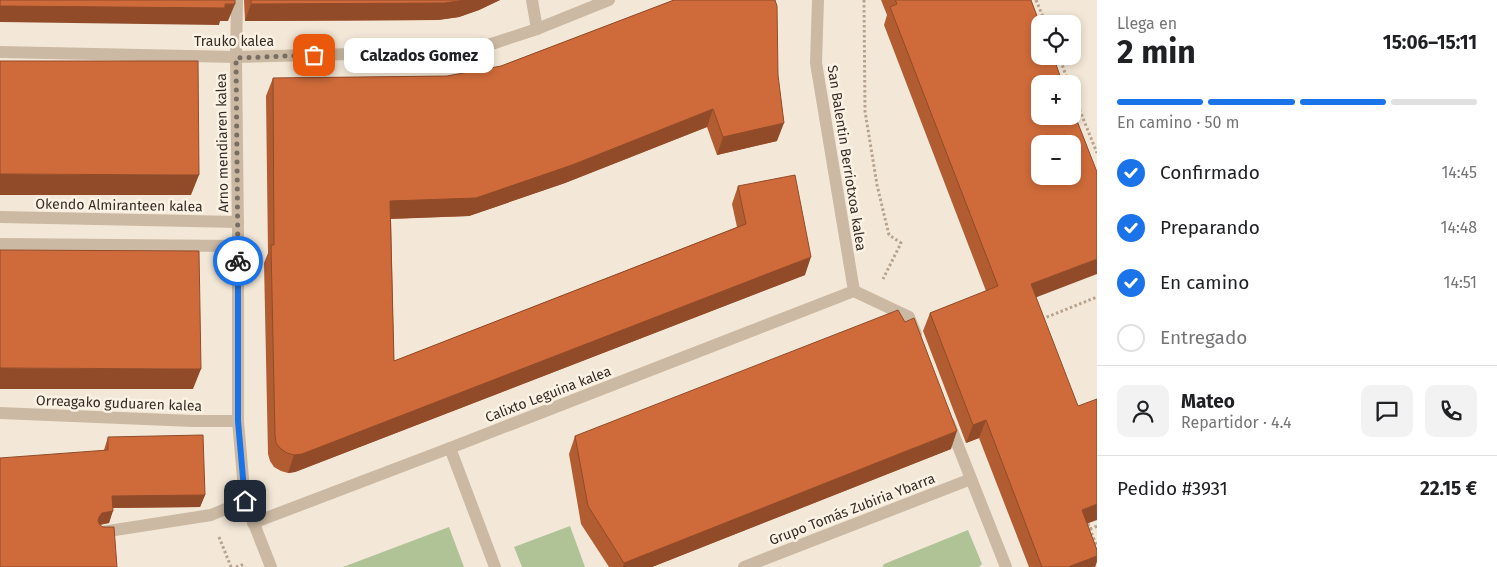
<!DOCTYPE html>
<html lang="es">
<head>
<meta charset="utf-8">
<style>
	body { margin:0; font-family:"Fira Sans",sans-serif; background:#f2f2f2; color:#202124; height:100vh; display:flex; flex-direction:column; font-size:19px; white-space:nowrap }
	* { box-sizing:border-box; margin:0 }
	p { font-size:16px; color:#757577 }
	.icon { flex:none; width:28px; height:28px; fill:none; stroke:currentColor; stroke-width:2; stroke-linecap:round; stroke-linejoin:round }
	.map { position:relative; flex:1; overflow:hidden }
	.side { display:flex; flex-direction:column; background:#fff; width:400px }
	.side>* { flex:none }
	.fabs { position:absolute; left:1031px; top:15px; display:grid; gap:10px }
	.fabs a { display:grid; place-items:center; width:50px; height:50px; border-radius:10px; background:#fff; box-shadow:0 2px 8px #0003; font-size:25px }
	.pin { position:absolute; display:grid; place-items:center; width:42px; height:42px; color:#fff; margin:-21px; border-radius:10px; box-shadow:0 2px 8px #0006 }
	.courier { position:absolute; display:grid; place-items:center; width:50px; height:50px; margin:-25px; border:4px solid #1a73e8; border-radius:50%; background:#fff; color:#222; box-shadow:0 1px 6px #0007 }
	.bubble { position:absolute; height:35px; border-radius:10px; background:#fff; box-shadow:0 2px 8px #0003; font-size:16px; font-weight:700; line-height:35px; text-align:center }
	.summary em { font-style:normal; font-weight:700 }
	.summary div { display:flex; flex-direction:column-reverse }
	.summary { display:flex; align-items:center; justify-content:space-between; height:85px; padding:0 20px }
	h1 { font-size:32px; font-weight:700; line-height:38px }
	.bar { display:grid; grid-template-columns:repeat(4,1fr); gap:8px 5px; align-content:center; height:60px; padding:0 20px }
	.bar i { height:6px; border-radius:4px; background:#e0e0e0 }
	.bar .selected { background:#1a73e8 }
	.bar p { grid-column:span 4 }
	.line { display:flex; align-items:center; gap:12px; padding:0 20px; border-top:1px solid #e0e0e0 }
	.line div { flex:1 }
	.round { display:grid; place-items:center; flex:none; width:52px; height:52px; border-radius:10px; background:#f2f2f2 }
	ol { padding:0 20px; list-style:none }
	li { display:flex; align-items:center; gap:15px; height:55px }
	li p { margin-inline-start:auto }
	li .icon { padding:5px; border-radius:50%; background:#1a73e8; color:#fff; stroke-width:4 }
	li:last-child { color:#757577 }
	li i { width:28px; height:28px; border:2px solid #e0e0e0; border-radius:50% }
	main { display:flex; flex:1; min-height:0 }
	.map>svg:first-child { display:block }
	.green { fill:#b0c397 }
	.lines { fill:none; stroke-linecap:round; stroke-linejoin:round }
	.path { stroke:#b7a38d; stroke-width:3; stroke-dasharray:2.5 2.5; stroke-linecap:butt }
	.pedestrian { stroke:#cbb9a3; stroke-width:12 }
	.minor { stroke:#cbb9a3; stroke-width:12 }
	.wall { fill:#b25c32 }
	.shaded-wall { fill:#914b29 }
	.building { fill:#cf6b3a; stroke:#914b29; fill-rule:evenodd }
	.done { stroke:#786e63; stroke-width:5; stroke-dasharray:0 9 }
	.route { stroke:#1a73e8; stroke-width:6 }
	.labels { text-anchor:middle; stroke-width:5; stroke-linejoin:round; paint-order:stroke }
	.street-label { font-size:14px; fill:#362c25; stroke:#faf2e4 }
</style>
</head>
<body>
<main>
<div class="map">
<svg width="1097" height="567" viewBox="0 0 1097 567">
	<rect width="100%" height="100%" fill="#f3e8d7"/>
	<g class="green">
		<polygon points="570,526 585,567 522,567 514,547"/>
		<polygon points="449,527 464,567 343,567"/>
		<polygon points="968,530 982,564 979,567 882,567 884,564"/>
	</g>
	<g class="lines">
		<g class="path">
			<polyline points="864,0 865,111 877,185 889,235 901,243 883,279"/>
			<polyline points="1036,0 1046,24"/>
			<polyline points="1059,56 1069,84"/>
			<polyline points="1072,91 1097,153"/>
			<polyline points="1042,319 1097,297"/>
			<polyline points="1086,519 1097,547"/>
			<polyline points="1090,529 1097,526"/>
			<polyline points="219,537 231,567"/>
			<polyline points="236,567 245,564"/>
		</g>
		<g class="pedestrian">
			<polyline points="537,29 609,0"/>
			<polyline points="854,291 909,317 916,334"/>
			<polyline points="949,423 1006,567"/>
			<polyline points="450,448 495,567"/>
			<polyline points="744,567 971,479"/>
		</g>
		<g class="minor">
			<polyline points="237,0 236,57 238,233 238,421 245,501 271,567"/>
			<polyline points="0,52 236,57 470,51 537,29 532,0"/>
			<polyline points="0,217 238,222"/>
			<polyline points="0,244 238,246"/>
			<polyline points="0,413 193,421 238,421"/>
			<polyline points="253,523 450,448 854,291 816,63 818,0"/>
			<polyline points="102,532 211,515 245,501"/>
		</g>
	</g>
	<g class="wall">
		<polygon points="244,0 500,0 479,10 459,17 438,20 245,21"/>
		<polygon points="674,0 777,141 717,155 707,127 565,183 469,216 391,219 394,361 737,227 732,204 738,186 805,275 295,472 288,473 281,471 274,467 270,461 268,454 264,263 268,253 266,96 273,78 447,76 501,66"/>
		<polygon points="881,0 1031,0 1036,298 1087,524 1097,550 1097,561 1095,567 1029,567 979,438 966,443 923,331 930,313 986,291 884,25 887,15"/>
		<polygon points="575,436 951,449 652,567 609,567 581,524 569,454"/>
		<polygon points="108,437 205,495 200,507 113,508 109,523 100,525 0,567 104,450"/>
	</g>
	<g class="shaded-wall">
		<polygon points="465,0 500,0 479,10 459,17 438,20 245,21 251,4"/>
		<polygon points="235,4 228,21 220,21 219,25 0,22 0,6"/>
		<polygon points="713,109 707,127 565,183 469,216 384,219 390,201"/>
		<polygon points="784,123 777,141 717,155 723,137"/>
		<polygon points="0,174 199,175 191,195 0,195"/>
		<polygon points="811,257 805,275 295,472 288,473 294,455"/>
		<polygon points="1097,259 1097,274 1024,302 1031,284"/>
		<polygon points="0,368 201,369 193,389 0,389"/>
		<polygon points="986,420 979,438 966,443 973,425"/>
		<polygon points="957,431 951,449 652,567 623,567 624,563"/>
		<polygon points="205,495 200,507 108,508 112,496"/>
		<polygon points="1097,504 1097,520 1075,528 1082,510"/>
		<polygon points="113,511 109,523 97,525 99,517 102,513"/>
		<polygon points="1097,556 1097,561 1095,567 1068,567"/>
	</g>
	<g class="building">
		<polygon points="0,0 235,0 235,4 225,4 225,8 0,6"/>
		<polygon points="251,0 466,0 444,3 251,4"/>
		<polygon points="674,0 775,0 777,6 778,75 784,123 723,137 713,109 572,165 476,198 390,201 394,361 746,224 738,186 795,175 811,257 302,454 294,455 287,453 281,449 276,443 275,435 271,245 274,245 273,78 447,76 501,66"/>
		<path d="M 895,0 L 1031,0 L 1040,24 L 1040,56 L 1053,56 L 1063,84 L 1040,84 L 1040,116 L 1072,116 L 1072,108 L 1097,172 L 1097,259 L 1031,284 L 1078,406 L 1097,399 L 1097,504 L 1082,510 L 1097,550 L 1097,556 L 1068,567 L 1042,567 L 986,420 L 973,425 L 930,313 L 998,286 L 890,7 L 897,4 ZM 1040,144 L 1072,144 L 1072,176 L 1040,176 Z"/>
		<polygon points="0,61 198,61 199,175 0,174"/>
		<polygon points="0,250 199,251 201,369 0,368"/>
		<polygon points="898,310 905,322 914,318 957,431 624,563 588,506 575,436"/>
		<polygon points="203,435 205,495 112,496 113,511 102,513 99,517 98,521 100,525 103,527 114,527 117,567 0,567 0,458 108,450 108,437"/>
	</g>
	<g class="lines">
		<polyline class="done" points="238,261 236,58 314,55"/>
		<polyline class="route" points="238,261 238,421 245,501"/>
	</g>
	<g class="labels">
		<g class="street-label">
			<text x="234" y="46">Trauko kalea</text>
			<text transform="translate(222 143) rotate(-91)" y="5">Arno mendiaren kalea</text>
			<text transform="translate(847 158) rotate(81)" y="5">San Balentin Berriotxoa kalea</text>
			<text transform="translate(119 205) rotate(1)" y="5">Okendo Almiranteen kalea</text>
			<text transform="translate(548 394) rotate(-21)" y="5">Calixto Leguina kalea</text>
			<text transform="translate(119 403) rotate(2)" y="5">Orreagako guduaren kalea</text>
			<text transform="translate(852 509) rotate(-21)" y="5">Grupo Tomás Zubiria Ybarra</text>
		</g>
	</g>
</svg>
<div class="fabs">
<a><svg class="icon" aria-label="locate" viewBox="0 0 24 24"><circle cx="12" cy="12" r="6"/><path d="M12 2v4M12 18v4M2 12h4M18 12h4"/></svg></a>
<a>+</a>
<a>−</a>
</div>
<div class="pin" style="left:314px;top:55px;background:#ea580c"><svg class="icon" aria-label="bag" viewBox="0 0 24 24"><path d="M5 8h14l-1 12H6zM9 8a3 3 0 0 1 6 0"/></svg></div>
<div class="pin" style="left:245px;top:501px;background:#1f2937"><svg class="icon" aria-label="home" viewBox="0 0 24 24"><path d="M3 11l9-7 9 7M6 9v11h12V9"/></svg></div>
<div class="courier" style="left:238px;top:261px"><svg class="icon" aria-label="bike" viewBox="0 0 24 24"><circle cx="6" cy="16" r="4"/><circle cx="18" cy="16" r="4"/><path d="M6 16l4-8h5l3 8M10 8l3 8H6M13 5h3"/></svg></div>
<div class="bubble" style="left:344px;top:38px;width:150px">Calzados Gomez</div>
</div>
<section class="side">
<div class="summary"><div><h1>2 min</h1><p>Llega en</p></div><em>15:06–15:11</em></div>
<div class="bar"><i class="selected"></i><i class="selected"></i><i class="selected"></i><i></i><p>En camino · 50 m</p></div>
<ol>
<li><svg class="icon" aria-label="check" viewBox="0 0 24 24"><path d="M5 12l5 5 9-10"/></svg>Confirmado<p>14:45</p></li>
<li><svg class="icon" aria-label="check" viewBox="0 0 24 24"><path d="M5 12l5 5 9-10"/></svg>Preparando<p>14:48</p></li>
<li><svg class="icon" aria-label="check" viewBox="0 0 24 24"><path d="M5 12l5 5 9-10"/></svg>En camino<p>14:51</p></li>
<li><i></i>Entregado</li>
</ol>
<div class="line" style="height:90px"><a class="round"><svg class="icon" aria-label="person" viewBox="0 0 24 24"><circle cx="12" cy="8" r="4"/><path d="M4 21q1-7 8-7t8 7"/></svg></a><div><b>Mateo</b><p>Repartidor · 4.4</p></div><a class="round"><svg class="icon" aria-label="chat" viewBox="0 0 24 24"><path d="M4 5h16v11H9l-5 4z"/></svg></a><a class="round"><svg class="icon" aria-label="phone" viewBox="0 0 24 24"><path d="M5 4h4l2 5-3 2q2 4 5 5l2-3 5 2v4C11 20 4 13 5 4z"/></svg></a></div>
<div class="line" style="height:65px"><div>Pedido #3931</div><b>22.15 €</b></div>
</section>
</main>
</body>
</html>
